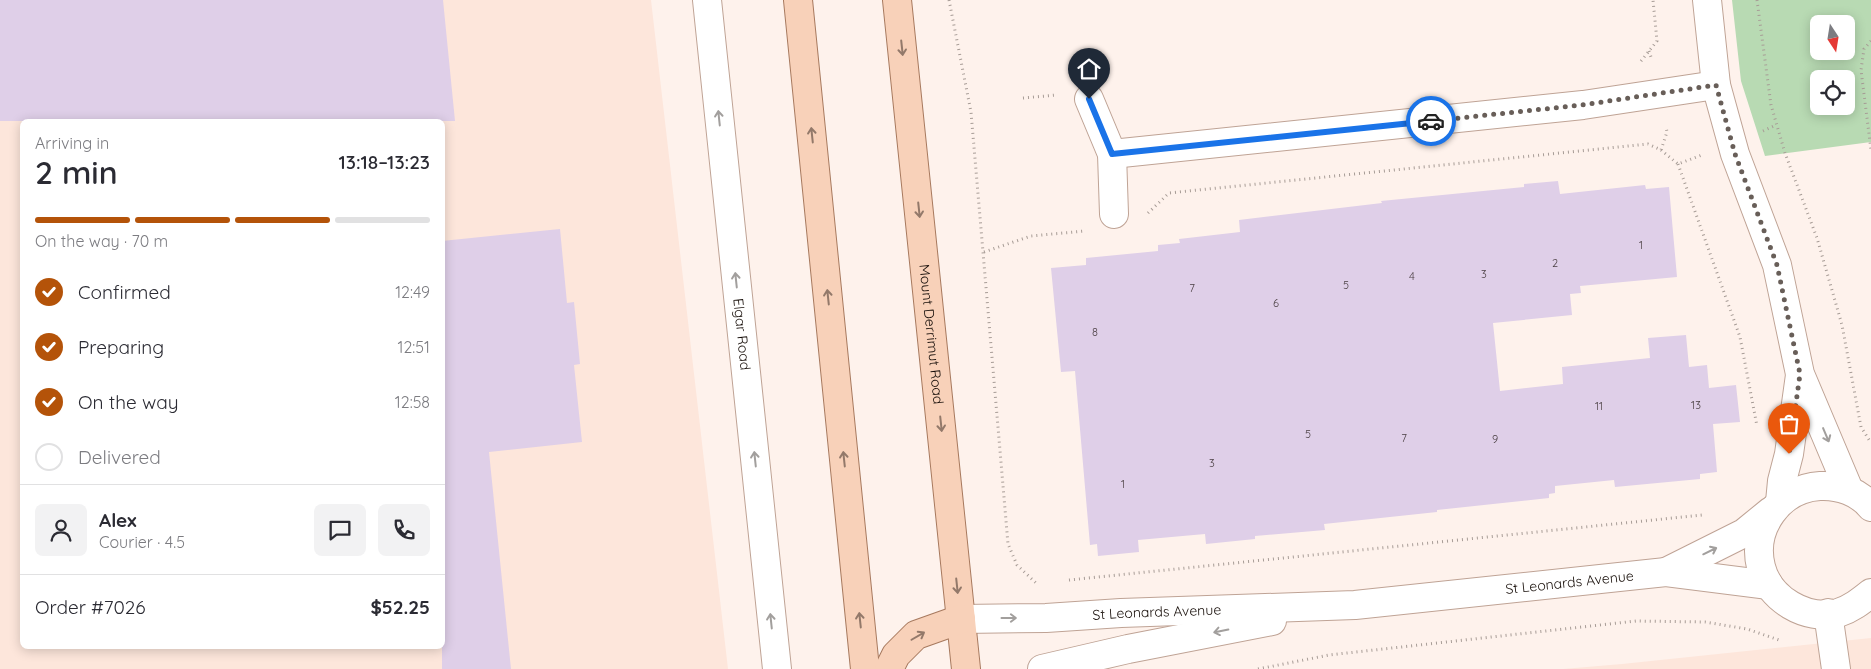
<!DOCTYPE html>
<html lang="en">
<head>
<meta charset="utf-8">
<style>
	body { margin:0; font-family:Quicksand,sans-serif; background:#f2f2f3; color:#2b2b33; height:100vh; display:flex; flex-direction:column; font-size:19px; white-space:nowrap }
	* { box-sizing:border-box; margin:0 }
	p { font-size:16px; color:#7c7c81 }
	.icon { flex:none; width:28px; height:28px; fill:none; stroke:currentColor; stroke-width:2; stroke-linecap:round; stroke-linejoin:round }
	.map { position:relative; flex:1; overflow:hidden }
	.drawer { position:absolute; left:20px; top:119px; width:425px; height:530px; display:flex; flex-direction:column; background:#fff; border-radius:8px; box-shadow:0 2px 12px #0003 }
	.drawer>* { flex:none }
	.needle { width:32px; rotate:168deg }
	.controls { position:absolute; left:1810px; top:15px; display:grid; gap:10px }
	.controls a { display:grid; place-items:center; width:45px; height:45px; border-radius:8px; background:#fff; box-shadow:0 2px 12px #0003; font-size:25px }
	.pin { position:absolute; display:grid; place-items:center; width:42px; height:42px; color:#fff; margin:-51px -21px; border-radius:50% 50% 50% 0; rotate:-45deg; box-shadow:0 0 5px #0007 }
	.pin .icon { rotate:45deg }
	.courier { position:absolute; display:grid; place-items:center; width:50px; height:50px; margin:-25px; border:4px solid #1a73e8; border-radius:50%; background:#fff; color:#222; box-shadow:0 1px 6px #0007 }
	.headline em { font-style:normal; font-weight:600 }
	.headline div { display:flex; flex-direction:column-reverse }
	.headline { display:flex; align-items:center; justify-content:space-between; height:85px; padding:0 15px }
	h1 { font-size:32px; font-weight:600; line-height:38px }
	.bar { display:grid; grid-template-columns:repeat(4,1fr); gap:8px 5px; align-content:center; height:60px; padding:0 15px }
	.bar i { height:6px; border-radius:4px; background:#e1e1e2 }
	.bar .current { background:#b45309 }
	.bar p { grid-column:span 4 }
	.line { display:flex; align-items:center; gap:12px; padding:0 15px; border-top:1px solid #e1e1e2 }
	.line div { flex:1 }
	.round { display:grid; place-items:center; flex:none; width:52px; height:52px; border-radius:8px; background:#f2f2f3 }
	ol { padding:0 15px; list-style:none }
	li { display:flex; align-items:center; gap:15px; height:55px }
	li p { margin-inline-start:auto }
	li .icon { padding:5px; border-radius:50%; background:#b45309; color:#fff; stroke-width:4 }
	li:last-child { color:#7c7c81 }
	li i { width:28px; height:28px; border:2px solid #e1e1e2; border-radius:50% }
	.map>svg:first-child { display:block }
	.built { fill:#fde6db; fill-rule:evenodd }
	.green { fill:#b8dab3; fill-rule:evenodd }
	.building { fill:#dfcfe8 }
	.lines { fill:none; stroke-linecap:round; stroke-linejoin:round }
	.minor-casing { stroke:#bfa395; stroke-width:30 }
	.major-casing { stroke:#a7795e; stroke-width:30 }
	.path { stroke:#a79c96; stroke-width:3; stroke-dasharray:1 4; stroke-linecap:butt }
	.minor { stroke:#fff; stroke-width:28 }
	.major { stroke:#f8d1b9; stroke-width:28 }
	.oneway { stroke:#93796a }
	.oneway2 { stroke:#a29f9d }
	.done { stroke:#685e58; stroke-width:5; stroke-dasharray:0 9 }
	.route { stroke:#1a73e8; stroke-width:6 }
	.labels { text-anchor:middle; stroke-width:4.5; stroke-linejoin:round; paint-order:stroke }
	.number-label { font-size:11px; fill:#493e41 }
	.street-label { font-size:14px; fill:#170e09; stroke:#fff }
</style>
</head>
<body>
<div class="map">
<svg width="1871" height="669" viewBox="0 0 1871 669">
	<rect width="100%" height="100%" fill="#fef2ec"/>
	<g class="built">
		<path d="M 0,0 L 651,0 L 728,669 L 0,669 ZM 22,121 L 442,121 L 442,646 L 22,646 Z"/>
		<polygon points="1871,638 1871,669 1563,669 1622,664"/>
	</g>
	<path class="green" d="M 1732,0 L 1871,0 L 1871,142 L 1765,156 L 1741,81 ZM 1819,24 L 1846,24 L 1846,51 L 1819,51 ZM 1819,79 L 1846,79 L 1846,106 L 1819,106 Z"/>
	<g class="building">
		<polygon points="0,0 443,0 455,121 0,121"/>
		<polygon points="1558,181 1560,194 1645,185 1646,189 1669,187 1677,277 1580,286 1581,293 1570,294 1572,315 1493,323 1500,391 1563,384 1562,367 1650,358 1648,338 1686,335 1689,367 1707,365 1709,388 1736,385 1740,422 1713,424 1717,472 1700,474 1700,479 1615,487 1614,480 1555,486 1555,493 1549,494 1549,498 1437,510 1437,512 1324,524 1325,530 1255,536 1255,539 1206,544 1205,534 1138,540 1139,552 1098,556 1097,544 1090,545 1075,371 1061,372 1051,268 1086,265 1086,258 1158,251 1158,245 1180,243 1179,239 1240,232 1239,220 1382,203 1381,201 1524,187 1524,184"/>
		<polygon points="560,229 567,303 574,302 580,364 574,365 582,442 489,452 511,669 442,669 442,241"/>
	</g>
	<g class="lines">
		<defs>
			<g id="minor">
				<path id="s1" d="M 707,0 L 777,669"/>
				<polyline points="1707,0 1716,85 1735,154 1777,265 1800,374 1849,490"/>
				<polyline points="1089,99 1112,154 1114,214"/>
				<polyline points="1112,154 1583,105 1716,85"/>
				<polyline points="1780,502 1782,481 1789,454 1800,375"/>
				<path d="M 1871,507 C 1859,492 1839,485 1820,486 C 1780,488 1751,528 1761,567 C 1769,599 1806,621 1838,613 C 1851,609 1861,601 1871,593"/>
				<polyline points="1666,572 1744,533 1771,511"/>
				<polyline points="1828,613 1836,669"/>
				<path id="s2" d="M 961,619 L 1046,618 L 1121,613 L 1355,605 L 1666,572 L 1769,585"/>
				<polyline points="1042,669 1128,649 1272,621"/>
			</g>
			<g id="major">
				<polyline points="798,0 865,669"/>
				<path id="s3" d="M 897,0 L 966,669"/>
				<polyline points="889,669 896,655 916,635 961,619"/>
			</g>
		</defs>
		<use href="#minor" class="minor-casing"/>
		<use href="#major" class="major-casing"/>
		<g class="path">
			<polyline points="949,0 971,112 1008,544 1017,565 1036,583"/>
			<polyline points="1757,0 1771,105 1785,153 1817,238 1842,325 1861,427 1871,443"/>
			<polyline points="1871,41 1864,49 1861,70 1871,150"/>
			<polyline points="1649,51 1652,60"/>
			<polyline points="1641,61 1657,41 1653,0"/>
			<polyline points="1023,98 1057,95"/>
			<polyline points="1763,131 1776,125"/>
			<polyline points="1661,150 1678,164 1702,155"/>
			<polyline points="1678,164 1740,337 1757,426"/>
			<polyline points="1148,213 1169,193 1648,144 1661,150 1667,132 1666,127"/>
			<polyline points="984,252 1031,236 1085,231"/>
			<polyline points="1069,580 1702,515"/>
			<polyline points="1258,669 1329,655 1636,621 1705,622 1747,629 1782,641"/>
		</g>
		<use href="#minor" class="minor"/>
		<use href="#major" class="major"/>
	</g>
	<defs><path id="oneway-shaft" d="M-6 0H5M1.5-3L5.5 0L1.5 3" fill="none" stroke-width="1.6" stroke-linecap="round" stroke-linejoin="round" transform="scale(1.25)"/></defs>
	<g class="oneway">
		<use href="#oneway-shaft" transform="translate(902 48) rotate(84)"/>
		<use href="#oneway-shaft" transform="translate(812 135) rotate(-96)"/>
		<use href="#oneway-shaft" transform="translate(919 210) rotate(84)"/>
		<use href="#oneway-shaft" transform="translate(828 297) rotate(-96)"/>
		<use href="#oneway-shaft" transform="translate(941 424) rotate(84)"/>
		<use href="#oneway-shaft" transform="translate(844 459) rotate(-96)"/>
		<use href="#oneway-shaft" transform="translate(957 586) rotate(84)"/>
		<use href="#oneway-shaft" transform="translate(860 620) rotate(-96)"/>
		<use href="#oneway-shaft" transform="translate(918 636) rotate(-30)"/>
	</g>
	<g class="oneway2">
		<use href="#oneway-shaft" transform="translate(719 118) rotate(-96)"/>
		<use href="#oneway-shaft" transform="translate(736 280) rotate(-96)"/>
		<use href="#oneway-shaft" transform="translate(1826 435) rotate(67)"/>
		<use href="#oneway-shaft" transform="translate(755 459) rotate(-96)"/>
		<use href="#oneway-shaft" transform="translate(1710 551) rotate(-26)"/>
		<use href="#oneway-shaft" transform="translate(1009 618)"/>
		<use href="#oneway-shaft" transform="translate(771 621) rotate(-96)"/>
		<use href="#oneway-shaft" transform="translate(1221 631) rotate(169)"/>
	</g>
	<g class="lines">
		<polyline class="done" points="1431,121 1582,105 1716,85 1735,154 1777,265 1800,374 1789,454"/>
		<polyline class="route" points="1089,99 1112,154 1431,121"/>
	</g>
	<g class="labels">
		<g class="number-label">
			<text x="1641" y="249">1</text>
			<text x="1555" y="267">2</text>
			<text x="1484" y="278">3</text>
			<text x="1412" y="280">4</text>
			<text x="1346" y="289">5</text>
			<text x="1192" y="292">7</text>
			<text x="1276" y="307">6</text>
			<text x="1095" y="336">8</text>
			<text x="1696" y="409">13</text>
			<text x="1599" y="410">11</text>
			<text x="1308" y="438">5</text>
			<text x="1404" y="442">7</text>
			<text x="1495" y="443">9</text>
			<text x="1212" y="467">3</text>
			<text x="1123" y="488">1</text>
		</g>
		<g class="street-label">
			<text dy="5" stroke="none"><textPath href="#s1" startOffset="336">Elgar Road</textPath></text>
			<text dy="5" stroke="none"><textPath href="#s3" startOffset="336">Mount Derrimut Road</textPath></text>
			<text dy="5" stroke="none"><textPath href="#s2" startOffset="610">St Leonards Avenue</textPath></text>
			<text dy="5" stroke="none"><textPath href="#s2" startOffset="196">St Leonards Avenue</textPath></text>
		</g>
	</g>
</svg>
<div class="controls">
<a><svg class="needle" viewBox="-14 -14 28 28"><path d="M0-13l5 13h-10z" fill="#e53935"/><path d="M0 13l5-13h-10z" fill="#7c7c81"/></svg></a>
<a><svg class="icon" aria-label="locate" viewBox="0 0 24 24"><circle cx="12" cy="12" r="6"/><path d="M12 2v4M12 18v4M2 12h4M18 12h4"/></svg></a>
</div>
<div class="pin" style="left:1789px;top:454px;background:#ea580c"><svg class="icon" aria-label="bag" viewBox="0 0 24 24"><path d="M5 8h14l-1 12H6zM9 8a3 3 0 0 1 6 0"/></svg></div>
<div class="pin" style="left:1089px;top:99px;background:#1f2937"><svg class="icon" aria-label="home" viewBox="0 0 24 24"><path d="M3 11l9-7 9 7M6 9v11h12V9"/></svg></div>
<div class="courier" style="left:1431px;top:121px"><svg class="icon" aria-label="car" viewBox="0 0 24 24"><path d="M5 17H2v-5l4-1 3-4h7l3 4 3 1v5h-3M9 17h6M6 11h13"/><circle cx="7" cy="17" r="2"/><circle cx="17" cy="17" r="2"/></svg></div>
<section class="drawer">
<div class="headline"><div><h1>2 min</h1><p>Arriving in</p></div><em>13:18–13:23</em></div>
<div class="bar"><i class="current"></i><i class="current"></i><i class="current"></i><i></i><p>On the way · 70 m</p></div>
<ol>
<li><svg class="icon" aria-label="check" viewBox="0 0 24 24"><path d="M5 12l5 5 9-10"/></svg>Confirmed<p>12:49</p></li>
<li><svg class="icon" aria-label="check" viewBox="0 0 24 24"><path d="M5 12l5 5 9-10"/></svg>Preparing<p>12:51</p></li>
<li><svg class="icon" aria-label="check" viewBox="0 0 24 24"><path d="M5 12l5 5 9-10"/></svg>On the way<p>12:58</p></li>
<li><i></i>Delivered</li>
</ol>
<div class="line" style="height:90px"><a class="round"><svg class="icon" aria-label="person" viewBox="0 0 24 24"><circle cx="12" cy="8" r="4"/><path d="M4 21q1-7 8-7t8 7"/></svg></a><div><b>Alex</b><p>Courier · 4.5</p></div><a class="round"><svg class="icon" aria-label="chat" viewBox="0 0 24 24"><path d="M4 5h16v11H9l-5 4z"/></svg></a><a class="round"><svg class="icon" aria-label="phone" viewBox="0 0 24 24"><path d="M5 4h4l2 5-3 2q2 4 5 5l2-3 5 2v4C11 20 4 13 5 4z"/></svg></a></div>
<div class="line" style="height:65px"><div>Order #7026</div><b>$52.25</b></div>
</section>
</div>
</body>
</html>
